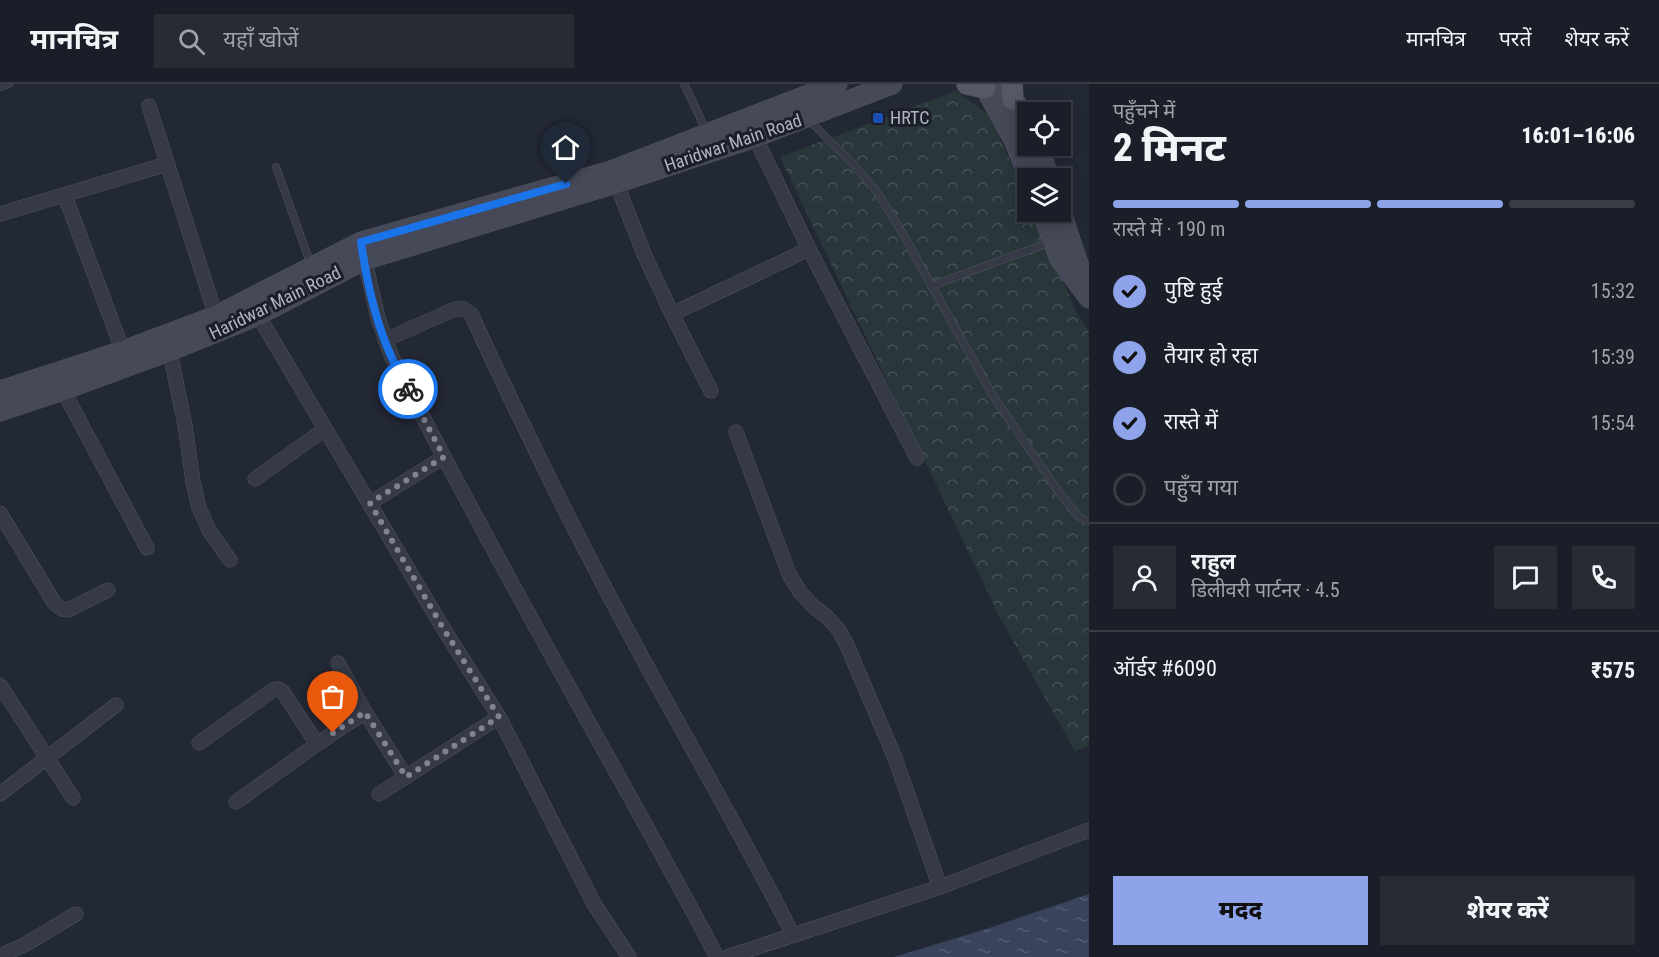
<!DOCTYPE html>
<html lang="hi">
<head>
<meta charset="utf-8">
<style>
	body { margin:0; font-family:"Roboto Condensed","Noto Sans Devanagari",sans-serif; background:#272b34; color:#f1f3f6; height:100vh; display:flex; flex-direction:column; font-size:22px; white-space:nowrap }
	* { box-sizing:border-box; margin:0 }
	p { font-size:20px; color:#9fa2a8 }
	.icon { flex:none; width:33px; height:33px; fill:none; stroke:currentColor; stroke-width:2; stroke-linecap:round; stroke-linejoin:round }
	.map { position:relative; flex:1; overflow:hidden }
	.details { display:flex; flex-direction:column; background:#1a1e28; width:570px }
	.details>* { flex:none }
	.fabs { position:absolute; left:1017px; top:18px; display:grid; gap:12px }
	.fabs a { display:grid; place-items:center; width:54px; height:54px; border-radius:0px; background:#1a1e28; box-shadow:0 3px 15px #0003,0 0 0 2px #383c45; font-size:30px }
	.pin { position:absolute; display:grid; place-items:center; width:51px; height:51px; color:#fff; margin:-62px -26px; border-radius:50% 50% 50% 0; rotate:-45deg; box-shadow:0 0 6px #0007 }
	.pin .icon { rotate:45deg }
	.courier { position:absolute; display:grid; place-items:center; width:60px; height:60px; margin:-30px; border:4px solid #1a73e8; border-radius:50%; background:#fff; color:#222; box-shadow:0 2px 8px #0007 }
	.head em { font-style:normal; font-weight:800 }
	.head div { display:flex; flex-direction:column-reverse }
	.head { display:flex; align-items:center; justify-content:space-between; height:102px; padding:0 24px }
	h1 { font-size:39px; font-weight:800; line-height:45px }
	.bar { display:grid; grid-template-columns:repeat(4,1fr); gap:9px 6px; align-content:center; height:72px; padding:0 24px }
	.bar i { height:8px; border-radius:4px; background:#383c45 }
	.bar .current { background:#8ea3e9 }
	.bar p { grid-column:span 4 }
	.line { display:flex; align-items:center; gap:15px; padding:0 24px; border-top:2px solid #383c45 }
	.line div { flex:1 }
	.round { display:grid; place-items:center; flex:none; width:63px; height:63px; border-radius:0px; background:#272b34 }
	ol { padding:0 24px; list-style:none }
	li { display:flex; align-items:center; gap:18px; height:66px }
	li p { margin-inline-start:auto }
	li .icon { padding:6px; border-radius:50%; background:#8ea3e9; color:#111; stroke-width:4 }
	li:last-child { color:#9fa2a8 }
	li i { width:33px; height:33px; border:3px solid #383c45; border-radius:50% }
	.button { display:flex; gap:12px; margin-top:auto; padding:12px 24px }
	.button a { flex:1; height:69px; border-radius:0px; background:#8ea3e9; color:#111; font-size:24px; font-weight:800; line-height:69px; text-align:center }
	.button a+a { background:#272b34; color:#f1f3f6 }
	header { display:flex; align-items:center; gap:36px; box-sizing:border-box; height:84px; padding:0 30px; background:#1a1e28; border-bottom:2px solid #383c45 }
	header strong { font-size:28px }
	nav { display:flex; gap:33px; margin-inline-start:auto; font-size:21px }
	.search { width:420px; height:54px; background:#272b34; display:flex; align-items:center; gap:15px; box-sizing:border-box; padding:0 21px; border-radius:0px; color:#9fa2a8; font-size:22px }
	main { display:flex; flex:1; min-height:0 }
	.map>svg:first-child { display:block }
	.park { fill:url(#park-crowns) }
	.water { fill:url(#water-ripples) }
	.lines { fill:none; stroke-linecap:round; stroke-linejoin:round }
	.lane-casing { stroke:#515560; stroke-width:8 }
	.street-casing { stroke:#515560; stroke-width:15 }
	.secondary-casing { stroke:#515560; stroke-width:21 }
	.primary-casing { stroke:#3f434f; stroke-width:22 }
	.lane { stroke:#363a46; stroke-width:7 }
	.street { stroke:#363a46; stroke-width:14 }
	.secondary { stroke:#454958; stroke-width:20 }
	.primary { stroke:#545965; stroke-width:21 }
	.done { stroke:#7f8491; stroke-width:6; stroke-dasharray:0 10.8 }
	.route { stroke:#1a73e8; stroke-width:8 }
	.transit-dot { fill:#1a4fb4; stroke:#1b1f2a; stroke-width:2 }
	.labels { text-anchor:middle; stroke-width:6; stroke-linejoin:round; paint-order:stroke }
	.poi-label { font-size:18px; fill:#b1b5c2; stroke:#1b1f2a; text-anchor:start }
	.street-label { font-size:18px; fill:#b1b5c2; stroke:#1b1f2a }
</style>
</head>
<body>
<header>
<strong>मानचित्र</strong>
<div class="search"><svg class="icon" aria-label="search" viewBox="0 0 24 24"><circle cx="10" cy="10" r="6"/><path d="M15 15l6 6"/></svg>यहाँ खोजें</div>
<nav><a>मानचित्र</a><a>परतें</a><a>शेयर करें</a></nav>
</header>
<main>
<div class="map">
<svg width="1089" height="873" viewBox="0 0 1089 873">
	<defs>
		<pattern id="park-crowns" width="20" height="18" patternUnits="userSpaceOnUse" patternTransform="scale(1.5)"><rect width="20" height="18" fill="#29373a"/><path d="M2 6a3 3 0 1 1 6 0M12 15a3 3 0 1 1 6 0" fill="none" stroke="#465255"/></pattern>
		<pattern id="water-ripples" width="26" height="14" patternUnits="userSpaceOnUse" patternTransform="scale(1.5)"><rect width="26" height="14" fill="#3a435c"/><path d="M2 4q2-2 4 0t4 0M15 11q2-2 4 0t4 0" fill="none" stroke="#545c72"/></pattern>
	</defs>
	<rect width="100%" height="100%" fill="#232835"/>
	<polygon class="park" points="956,7 991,33 1027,117 1028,128 1032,128 1075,225 1089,248 1089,662 1075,667 999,532 780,73"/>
	<polygon class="water" points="1089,810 1089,873 894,873 986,845"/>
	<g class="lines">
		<defs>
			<g id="lane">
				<polyline points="684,0 707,48"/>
				<polyline points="0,3 9,0"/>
				<polyline points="808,35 852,79 877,108 903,150 992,310 1058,407 1079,433 1089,438"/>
				<polyline points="276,83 311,181"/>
				<polyline points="931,202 1051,158"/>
			</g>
			<g id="street">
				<polyline points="149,22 216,232"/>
				<polyline points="755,53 809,165 917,374"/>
				<polyline points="614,93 644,170 672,230 711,307"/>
				<polyline points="65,112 123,267"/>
				<polyline points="0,130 167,80"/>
				<path d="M 363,169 L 378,234 L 391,271 C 451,389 515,506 580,623 C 626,706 673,789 717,873"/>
				<polyline points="672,230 809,165"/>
				<polyline points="258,231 443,544 499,633 594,820 629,873"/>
				<path d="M 385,256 L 455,225 L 464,225 L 471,230 C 523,343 578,455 637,564 C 689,660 744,754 793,851"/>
				<polyline points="168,259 185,341 193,398 199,424 210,448 230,476"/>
				<polyline points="63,306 147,464"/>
				<polyline points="736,348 789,490 800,508 814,523 827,533 838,545 846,559 895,674 940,803"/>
				<polyline points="255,395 325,345"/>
				<polyline points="370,419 444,373"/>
				<polyline points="0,429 55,520 62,525 68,526 108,506"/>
				<polyline points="338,579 365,628 406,693"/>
				<polyline points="0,601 73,714"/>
				<polyline points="199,659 273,606 278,605 283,608 317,660"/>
				<polyline points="0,710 116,621"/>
				<polyline points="379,710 499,633"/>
				<polyline points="236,718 317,660 365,628"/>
				<polyline points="0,872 26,860 76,830"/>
				<polyline points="727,873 940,803 1089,746"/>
			</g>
			<g id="secondary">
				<polyline points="983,0 1014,56 1029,94"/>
				<polyline points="1005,2 1028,39"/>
				<polyline points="1038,62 1049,94"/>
				<polyline points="1060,126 1085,200"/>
				<polyline points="1042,128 1060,175 1089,214"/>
				<polyline points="0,307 123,267 216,232 361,158 611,87 837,0"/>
				<polyline points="0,327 63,306 169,267 258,231 364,176 616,99 755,53 892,0"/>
			</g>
			<g id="primary">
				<polyline points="967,0 985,4"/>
				<polyline points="1012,0 1013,15"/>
			</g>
		</defs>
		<use href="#lane" class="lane-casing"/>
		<use href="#street" class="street-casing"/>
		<use href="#secondary" class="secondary-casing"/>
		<use href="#primary" class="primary-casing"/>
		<use href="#lane" class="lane"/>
		<use href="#street" class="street"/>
		<use href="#secondary" class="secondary"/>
		<use href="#primary" class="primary"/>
	</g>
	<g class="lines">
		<polyline class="done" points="333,649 365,628 406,693 499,633 443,544 370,419 444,373 408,305"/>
		<path class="route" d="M 408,305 C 402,294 396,283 391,272 C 376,239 366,193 361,158 L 566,100"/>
	</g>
	<rect class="transit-dot" x="872" y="28" width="12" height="12" rx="3"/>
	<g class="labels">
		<g class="poi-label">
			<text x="890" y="40">HRTC</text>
		</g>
		<g class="street-label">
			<text transform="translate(733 59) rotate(-19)" y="6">Haridwar Main Road</text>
			<text transform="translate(275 219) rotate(-26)" y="6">Haridwar Main Road</text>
		</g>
	</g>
</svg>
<div class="fabs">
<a><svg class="icon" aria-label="locate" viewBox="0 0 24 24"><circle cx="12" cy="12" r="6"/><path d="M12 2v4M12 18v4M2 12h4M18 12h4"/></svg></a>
<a><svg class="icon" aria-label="layers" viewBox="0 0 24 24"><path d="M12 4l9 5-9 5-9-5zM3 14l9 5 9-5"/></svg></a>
</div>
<div class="pin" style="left:333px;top:649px;background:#ea580c"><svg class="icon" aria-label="bag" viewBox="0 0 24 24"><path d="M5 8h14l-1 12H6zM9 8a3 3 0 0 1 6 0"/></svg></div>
<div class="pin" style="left:566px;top:100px;background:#1f2937"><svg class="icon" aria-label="home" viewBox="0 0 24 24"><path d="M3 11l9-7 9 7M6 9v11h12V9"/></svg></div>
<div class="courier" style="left:408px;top:305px"><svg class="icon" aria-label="bike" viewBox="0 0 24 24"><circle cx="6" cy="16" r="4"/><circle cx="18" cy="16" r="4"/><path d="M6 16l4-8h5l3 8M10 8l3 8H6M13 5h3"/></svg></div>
</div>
<section class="details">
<div class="head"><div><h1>2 मिनट</h1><p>पहुँचने में</p></div><em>16:01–16:06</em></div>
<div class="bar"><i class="current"></i><i class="current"></i><i class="current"></i><i></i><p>रास्ते में · 190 m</p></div>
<ol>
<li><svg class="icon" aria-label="check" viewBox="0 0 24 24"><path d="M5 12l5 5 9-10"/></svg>पुष्टि हुई<p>15:32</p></li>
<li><svg class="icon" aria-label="check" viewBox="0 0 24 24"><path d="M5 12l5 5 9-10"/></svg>तैयार हो रहा<p>15:39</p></li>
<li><svg class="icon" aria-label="check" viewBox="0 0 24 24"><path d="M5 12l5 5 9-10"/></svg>रास्ते में<p>15:54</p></li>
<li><i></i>पहुँच गया</li>
</ol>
<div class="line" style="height:108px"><a class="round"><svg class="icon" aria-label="person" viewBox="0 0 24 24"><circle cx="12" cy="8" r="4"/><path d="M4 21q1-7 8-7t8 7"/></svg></a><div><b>राहुल</b><p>डिलीवरी पार्टनर · 4.5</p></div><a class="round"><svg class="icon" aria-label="chat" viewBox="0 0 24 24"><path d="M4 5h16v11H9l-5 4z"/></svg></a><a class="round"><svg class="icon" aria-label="phone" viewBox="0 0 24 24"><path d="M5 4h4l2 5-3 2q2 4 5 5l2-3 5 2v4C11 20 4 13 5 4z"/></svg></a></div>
<div class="line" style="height:78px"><div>ऑर्डर #6090</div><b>₹575</b></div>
<div class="button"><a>मदद</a><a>शेयर करें</a></div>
</section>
</main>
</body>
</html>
